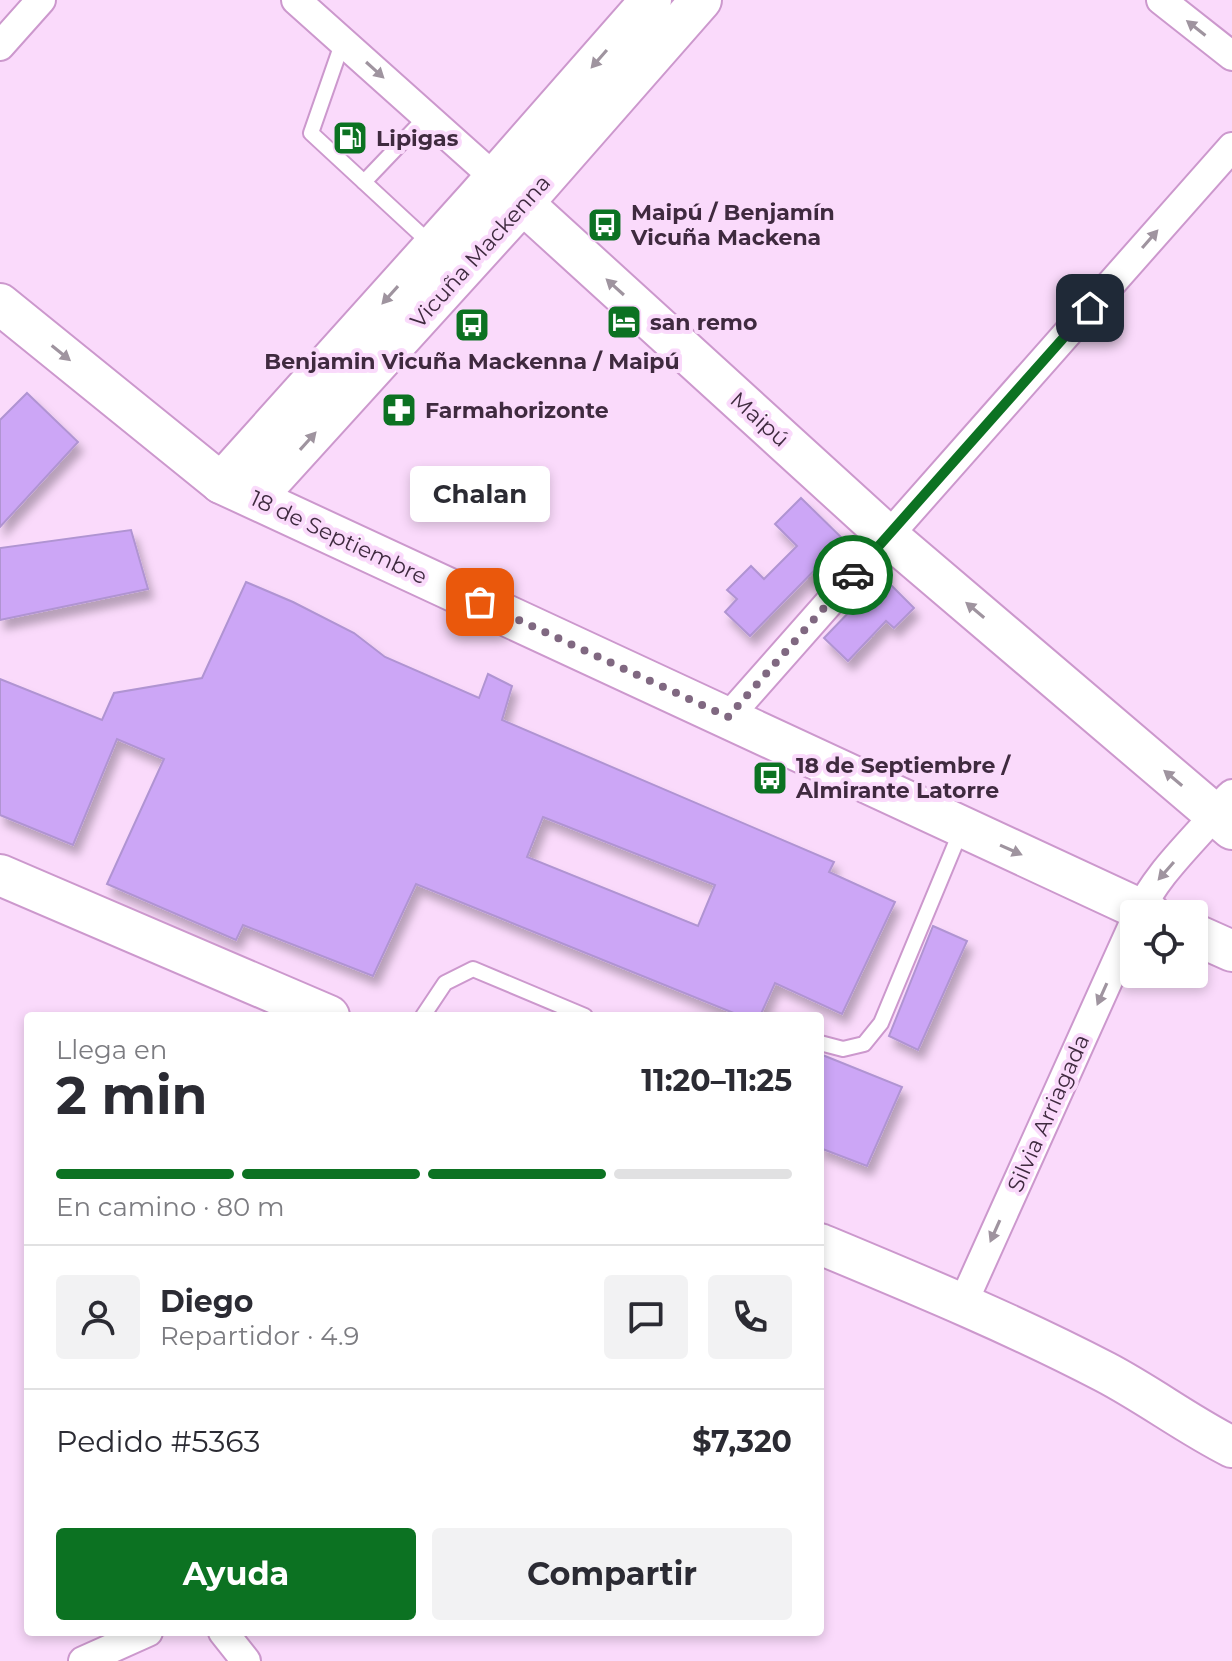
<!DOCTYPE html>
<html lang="es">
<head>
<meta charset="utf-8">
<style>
	body { margin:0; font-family:Montserrat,sans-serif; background:#f2f2f3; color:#2b2b33; height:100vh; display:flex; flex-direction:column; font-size:30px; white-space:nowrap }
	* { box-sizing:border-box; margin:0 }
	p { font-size:26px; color:#7c7c81 }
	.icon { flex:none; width:44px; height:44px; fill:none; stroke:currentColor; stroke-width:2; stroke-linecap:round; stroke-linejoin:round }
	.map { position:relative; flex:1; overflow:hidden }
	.side { position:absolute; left:24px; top:1012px; width:800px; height:624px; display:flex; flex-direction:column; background:#fff; border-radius:8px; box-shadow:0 4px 12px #0003 }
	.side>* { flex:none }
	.buttons { position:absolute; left:1120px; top:900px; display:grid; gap:16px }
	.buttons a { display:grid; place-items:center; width:88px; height:88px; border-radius:8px; background:#fff; box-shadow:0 4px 12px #0003; font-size:40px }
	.pin { position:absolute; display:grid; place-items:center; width:68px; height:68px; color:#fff; margin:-34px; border-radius:16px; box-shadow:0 4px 12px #0006 }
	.courier { position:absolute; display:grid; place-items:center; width:80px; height:80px; margin:-40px; border:6px solid #0c7222; border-radius:50%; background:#fff; color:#222; box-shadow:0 2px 10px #0007 }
	.bubble { position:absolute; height:56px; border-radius:8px; background:#fff; box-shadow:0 4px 12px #0003; font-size:26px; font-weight:700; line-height:56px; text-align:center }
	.overview em { font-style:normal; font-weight:700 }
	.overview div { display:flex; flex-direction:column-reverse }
	.overview { display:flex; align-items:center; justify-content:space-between; height:136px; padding:0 32px }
	h1 { font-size:52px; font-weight:700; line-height:60px }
	.bar { display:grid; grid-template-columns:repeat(4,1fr); gap:12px 8px; align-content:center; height:96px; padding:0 32px }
	.bar i { height:10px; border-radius:6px; background:#e1e1e2 }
	.bar .current { background:#0c7222 }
	.bar p { grid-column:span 4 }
	.line { display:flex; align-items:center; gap:20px; padding:0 32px; border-top:2px solid #e1e1e2 }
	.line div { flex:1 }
	.round { display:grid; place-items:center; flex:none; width:84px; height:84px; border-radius:8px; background:#f2f2f3 }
	.primary-button { display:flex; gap:16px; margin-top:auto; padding:16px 32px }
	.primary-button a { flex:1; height:92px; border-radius:8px; background:#0c7222; color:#fff; font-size:32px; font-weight:700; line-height:92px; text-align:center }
	.primary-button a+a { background:#f2f2f3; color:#2b2b33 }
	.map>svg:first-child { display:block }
	.building { fill:#cca6f6; stroke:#b094d2; stroke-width:2; fill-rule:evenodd; filter:url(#shadow) }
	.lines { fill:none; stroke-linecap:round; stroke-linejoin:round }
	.lane-casing { stroke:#cc98cd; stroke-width:18 }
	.street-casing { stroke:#cc98cd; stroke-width:32 }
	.secondary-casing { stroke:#cc98cd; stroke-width:44 }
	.lane { stroke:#fff; stroke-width:14 }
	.street { stroke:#fff; stroke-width:28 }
	.secondary { stroke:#fff; stroke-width:40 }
	.oneway { fill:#9f949f }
	.done { stroke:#806881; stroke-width:8; stroke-dasharray:0 14.4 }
	.route { stroke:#0c7222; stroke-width:10 }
	.labels { text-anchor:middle; stroke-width:8; stroke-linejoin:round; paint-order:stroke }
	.poi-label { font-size:22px; font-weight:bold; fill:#3f2a3f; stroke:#fadafb; text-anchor:start }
	.street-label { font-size:22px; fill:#3f2a3f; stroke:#fadafb }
</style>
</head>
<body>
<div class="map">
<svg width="1232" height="1661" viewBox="0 0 1232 1661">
	<defs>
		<filter id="shadow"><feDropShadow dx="5" dy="9" stdDeviation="4" flood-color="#0004"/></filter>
	</defs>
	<rect width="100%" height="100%" fill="#fadafb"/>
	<g class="building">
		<polygon points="27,393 78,442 0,527 0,420"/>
		<polygon points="801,498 844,540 750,636 725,612 737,599 727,590 751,566 764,579 797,546 775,524"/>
		<polygon points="131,530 148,589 0,620 0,548"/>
		<polygon points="883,577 914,608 894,628 886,621 848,661 824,638"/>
		<path d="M 246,582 L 293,602 L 354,633 L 385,657 L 479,698 L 488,674 L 512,686 L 502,720 L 834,862 L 829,872 L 895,902 L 842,1014 L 775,983 L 760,1016 L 741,1016 L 416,884 L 373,976 L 243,925 L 236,940 L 107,884 L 164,759 L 117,739 L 73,845 L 0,815 L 0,679 L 102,720 L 114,693 L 202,678 ZM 543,817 L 715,885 L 698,926 L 527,857 Z"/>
		<polygon points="933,926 967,941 918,1050 889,1036"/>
		<polygon points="820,1054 902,1087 867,1166 820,1148"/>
	</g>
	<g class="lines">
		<defs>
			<g id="lane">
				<polyline points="343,41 311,133 431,244"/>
				<polyline points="364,182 427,116"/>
				<polyline points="423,1016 445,983 473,969 585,1016"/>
				<polyline points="820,1043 843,1049 864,1044 881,1023 962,828"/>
			</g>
			<g id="street">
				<polyline points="296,0 495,178"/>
				<polyline points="1161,0 1232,56"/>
				<polyline points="0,46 41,0"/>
				<polyline points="728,717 1232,147"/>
				<path d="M 1138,914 C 1155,877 1185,849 1212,818 C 1219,810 1223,801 1232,794"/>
				<polyline points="963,1303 1134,923"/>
				<polyline points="223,1632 246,1661"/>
				<polyline points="83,1661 148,1632"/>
			</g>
			<g id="secondary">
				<polyline points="495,178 888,536 1232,829"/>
				<polyline points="0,304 221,483 1150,914"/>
				<polyline points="221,483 478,197 651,0"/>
				<polyline points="255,498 523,203 701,0"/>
				<polyline points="0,875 329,1016"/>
				<polyline points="1194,934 1232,951"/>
				<path d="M 820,1244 C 916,1284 1013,1324 1105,1372 C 1149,1395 1188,1425 1232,1447"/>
			</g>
		</defs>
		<use href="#lane" class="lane-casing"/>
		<use href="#street" class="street-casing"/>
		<use href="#secondary" class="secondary-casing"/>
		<use href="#lane" class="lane"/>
		<use href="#street" class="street"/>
		<use href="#secondary" class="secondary"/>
	</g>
	<defs><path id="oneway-solid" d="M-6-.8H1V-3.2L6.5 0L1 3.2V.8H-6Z" transform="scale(2)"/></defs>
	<g class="oneway">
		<use href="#oneway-solid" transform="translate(1196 28) rotate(-142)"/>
		<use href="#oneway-solid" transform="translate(599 59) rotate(131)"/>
		<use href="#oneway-solid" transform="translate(375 70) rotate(42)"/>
		<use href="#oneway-solid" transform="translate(1150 239) rotate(-49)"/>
		<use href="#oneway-solid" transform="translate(615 287) rotate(-138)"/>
		<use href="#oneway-solid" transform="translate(390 295) rotate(132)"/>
		<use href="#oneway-solid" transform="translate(61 353) rotate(39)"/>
		<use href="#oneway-solid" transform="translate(308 441) rotate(-48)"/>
		<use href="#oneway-solid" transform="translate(975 610) rotate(-140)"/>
		<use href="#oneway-solid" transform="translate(1173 778) rotate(-140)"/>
		<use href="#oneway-solid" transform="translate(1011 850) rotate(24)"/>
		<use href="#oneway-solid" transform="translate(1166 871) rotate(131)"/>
		<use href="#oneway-solid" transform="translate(1102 994) rotate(114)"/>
		<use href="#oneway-solid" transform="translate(995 1231) rotate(114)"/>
	</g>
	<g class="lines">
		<polyline class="done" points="480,602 728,717 853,575"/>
		<polyline class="route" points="853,575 1090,308"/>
	</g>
	<defs>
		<symbol id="fuel-square" viewBox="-11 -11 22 22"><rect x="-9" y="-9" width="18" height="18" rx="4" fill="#0c7222" stroke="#fadafb"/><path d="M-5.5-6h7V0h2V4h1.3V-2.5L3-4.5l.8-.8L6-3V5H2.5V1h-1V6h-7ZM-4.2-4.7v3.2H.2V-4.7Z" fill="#fff"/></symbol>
		<symbol id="bus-square" viewBox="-11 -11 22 22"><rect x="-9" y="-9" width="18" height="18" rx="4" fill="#0c7222" stroke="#fadafb"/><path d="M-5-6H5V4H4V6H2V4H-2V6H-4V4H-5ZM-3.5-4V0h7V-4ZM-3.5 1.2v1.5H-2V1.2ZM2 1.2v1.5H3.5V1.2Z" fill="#fff"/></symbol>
		<symbol id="hotel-square" viewBox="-11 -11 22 22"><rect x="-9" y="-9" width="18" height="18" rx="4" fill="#0c7222" stroke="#fadafb"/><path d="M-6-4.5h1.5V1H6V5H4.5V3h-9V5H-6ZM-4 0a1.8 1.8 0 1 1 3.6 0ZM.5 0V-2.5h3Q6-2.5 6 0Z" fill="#fff"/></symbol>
		<symbol id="pharmacy-square" viewBox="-11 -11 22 22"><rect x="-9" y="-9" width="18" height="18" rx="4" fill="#0c7222" stroke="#fadafb"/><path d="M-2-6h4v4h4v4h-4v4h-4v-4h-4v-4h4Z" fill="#fff"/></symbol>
	</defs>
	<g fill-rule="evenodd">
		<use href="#fuel-square" x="330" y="118" width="40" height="40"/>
		<use href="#bus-square" x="585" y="205" width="40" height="40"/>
		<use href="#hotel-square" x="604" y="302" width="40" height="40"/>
		<use href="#bus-square" x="452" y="305" width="40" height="40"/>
		<use href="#pharmacy-square" x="379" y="390" width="40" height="40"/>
		<use href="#bus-square" x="750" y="758" width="40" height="40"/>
	</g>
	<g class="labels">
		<g class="poi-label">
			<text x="376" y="146">Lipigas</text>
			<text x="631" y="220">Maipú / Benjamín<tspan x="631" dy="25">Vicuña Mackena</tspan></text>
			<text x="650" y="330">san remo</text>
			<text x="472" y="369" text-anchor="middle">Benjamin Vicuña Mackenna / Maipú</text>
			<text x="425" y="418">Farmahorizonte</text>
			<text x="796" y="773">18 de Septiembre /<tspan x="796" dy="25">Almirante Latorre</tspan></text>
		</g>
		<g class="street-label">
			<text transform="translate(480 251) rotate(-48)" y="8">Vicuña Mackenna</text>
			<text transform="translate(760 419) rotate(42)" y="8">Maipú</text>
			<text transform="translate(339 537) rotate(25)" y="8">18 de Septiembre</text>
			<text transform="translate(1048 1113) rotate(-66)" y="8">Silvia Arriagada</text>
		</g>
	</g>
</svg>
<div class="buttons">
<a><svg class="icon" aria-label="locate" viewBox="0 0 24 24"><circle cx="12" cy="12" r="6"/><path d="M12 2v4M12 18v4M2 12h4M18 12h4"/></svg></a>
</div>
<div class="pin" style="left:480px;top:602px;background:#ea580c"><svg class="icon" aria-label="bag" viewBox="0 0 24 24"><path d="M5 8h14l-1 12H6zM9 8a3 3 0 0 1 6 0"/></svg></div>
<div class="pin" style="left:1090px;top:308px;background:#1f2937"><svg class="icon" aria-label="home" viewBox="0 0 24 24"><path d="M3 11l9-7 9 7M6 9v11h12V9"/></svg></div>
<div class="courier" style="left:853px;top:575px"><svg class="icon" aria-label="car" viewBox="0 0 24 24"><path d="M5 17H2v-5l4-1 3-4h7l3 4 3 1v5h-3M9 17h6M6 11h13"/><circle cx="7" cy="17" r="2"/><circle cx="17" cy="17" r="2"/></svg></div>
<div class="bubble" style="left:410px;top:466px;width:140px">Chalan</div>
<section class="side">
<div class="overview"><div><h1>2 min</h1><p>Llega en</p></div><em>11:20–11:25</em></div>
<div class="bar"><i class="current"></i><i class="current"></i><i class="current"></i><i></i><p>En camino · 80 m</p></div>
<div class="line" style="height:144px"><a class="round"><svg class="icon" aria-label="person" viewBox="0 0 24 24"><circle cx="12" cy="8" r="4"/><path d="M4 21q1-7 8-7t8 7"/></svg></a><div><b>Diego</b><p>Repartidor · 4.9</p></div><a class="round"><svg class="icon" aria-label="chat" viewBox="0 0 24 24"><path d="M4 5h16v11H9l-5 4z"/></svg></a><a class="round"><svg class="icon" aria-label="phone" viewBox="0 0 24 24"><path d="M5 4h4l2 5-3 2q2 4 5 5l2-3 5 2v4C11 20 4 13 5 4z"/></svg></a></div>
<div class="line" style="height:104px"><div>Pedido #5363</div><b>$7,320</b></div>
<div class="primary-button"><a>Ayuda</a><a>Compartir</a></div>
</section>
</div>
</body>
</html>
